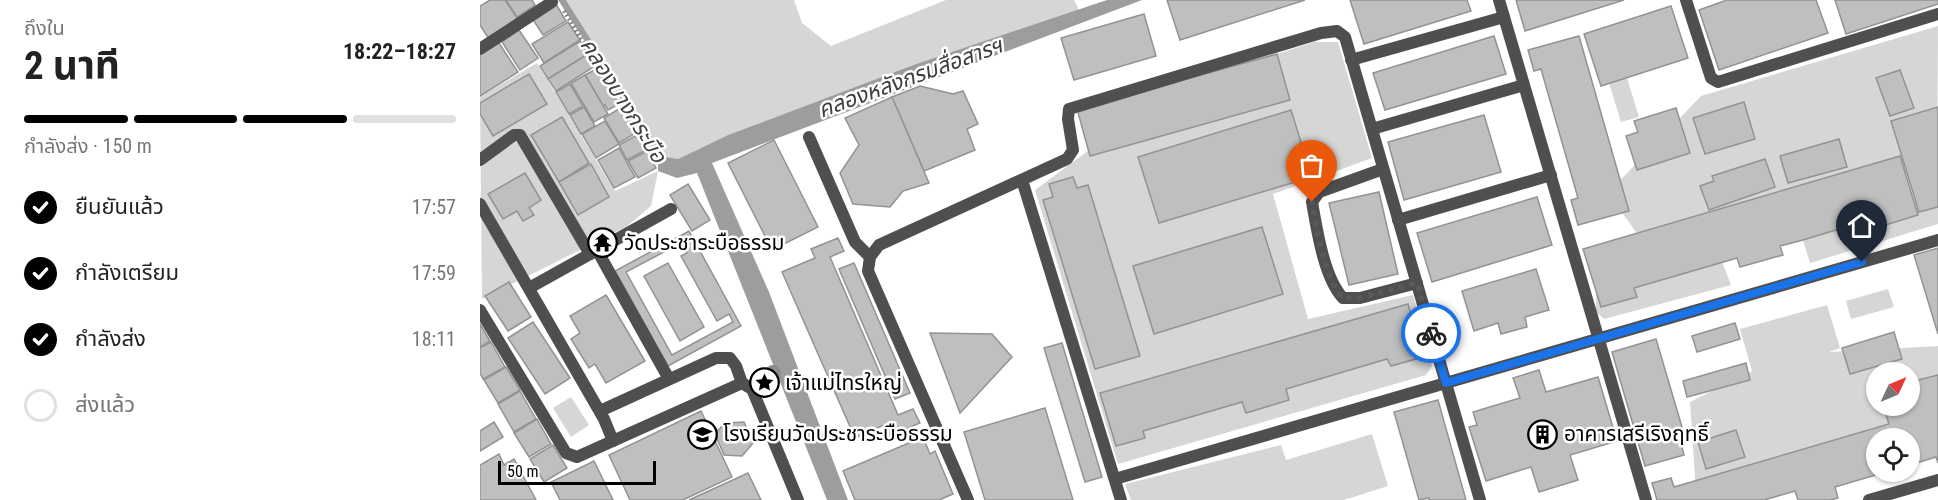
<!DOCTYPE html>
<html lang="th">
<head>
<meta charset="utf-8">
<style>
	body { margin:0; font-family:"Roboto Condensed","Noto Sans Thai",sans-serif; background:#f6f6f6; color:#222; height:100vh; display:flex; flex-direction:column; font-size:22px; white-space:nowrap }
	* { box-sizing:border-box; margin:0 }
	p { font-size:20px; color:#767676 }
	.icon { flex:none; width:33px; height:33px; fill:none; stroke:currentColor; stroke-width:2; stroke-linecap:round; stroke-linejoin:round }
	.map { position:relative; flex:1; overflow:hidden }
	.sheet { display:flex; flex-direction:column; background:#fff; width:480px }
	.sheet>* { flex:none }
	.needle { width:39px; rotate:46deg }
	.buttons { position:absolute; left:1386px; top:362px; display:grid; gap:12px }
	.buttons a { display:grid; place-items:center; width:54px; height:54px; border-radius:50%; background:#fff; box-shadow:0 2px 4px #0004; font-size:30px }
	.scale { position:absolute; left:18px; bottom:15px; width:158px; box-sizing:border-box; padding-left:6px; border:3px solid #000; border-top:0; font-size:16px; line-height:21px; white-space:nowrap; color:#000; -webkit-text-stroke:4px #fff; paint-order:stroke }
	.pin { position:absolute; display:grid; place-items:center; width:51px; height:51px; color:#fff; margin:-62px -26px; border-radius:50% 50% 50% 0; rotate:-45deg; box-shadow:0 0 6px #0007 }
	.pin .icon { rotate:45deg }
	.courier { position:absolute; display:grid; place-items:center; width:60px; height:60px; margin:-30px; border:4px solid #1a73e8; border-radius:50%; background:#fff; color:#222; box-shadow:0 2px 8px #0007 }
	.overview em { font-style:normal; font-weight:700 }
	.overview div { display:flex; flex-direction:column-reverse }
	.overview { display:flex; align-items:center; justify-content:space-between; height:102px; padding:0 24px }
	h1 { font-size:39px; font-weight:700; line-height:45px }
	.bar { display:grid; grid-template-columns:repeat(4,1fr); gap:9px 6px; align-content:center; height:72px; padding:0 24px }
	.bar i { height:8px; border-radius:4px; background:#e0e0e0 }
	.bar .current { background:#000 }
	.bar p { grid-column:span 4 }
	ol { padding:0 24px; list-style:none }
	li { display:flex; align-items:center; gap:18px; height:66px }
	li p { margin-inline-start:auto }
	li .icon { padding:6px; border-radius:50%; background:#000; color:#fff; stroke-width:4 }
	li:last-child { color:#767676 }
	li i { width:33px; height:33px; border:3px solid #e0e0e0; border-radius:50% }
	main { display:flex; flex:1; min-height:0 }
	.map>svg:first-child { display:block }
	.green { fill:#d6d6d6; fill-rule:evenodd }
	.water { fill:#9d9d9d }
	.building { fill:#bfbfbf; stroke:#939393; stroke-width:1.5; fill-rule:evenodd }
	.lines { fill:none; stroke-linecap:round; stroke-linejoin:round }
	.path { stroke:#717171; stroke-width:4; stroke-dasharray:1.5 3; stroke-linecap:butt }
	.service { stroke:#4f4f4f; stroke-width:12 }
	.minor { stroke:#4f4f4f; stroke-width:12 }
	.tree { fill:#8c8c8c }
	.done { stroke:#595959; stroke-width:6; stroke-dasharray:0 10.8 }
	.route { stroke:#1a73e8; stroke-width:8 }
	.labels { text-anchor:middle; stroke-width:5; stroke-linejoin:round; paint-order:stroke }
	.poi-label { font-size:21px; fill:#000; stroke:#fff; text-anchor:start }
	.water-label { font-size:22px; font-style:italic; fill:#3e3e3e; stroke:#fff }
</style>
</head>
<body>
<main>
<section class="sheet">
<div class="overview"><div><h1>2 นาที</h1><p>ถึงใน</p></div><em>18:22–18:27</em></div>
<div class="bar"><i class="current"></i><i class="current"></i><i class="current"></i><i></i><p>กำลังส่ง · 150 m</p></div>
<ol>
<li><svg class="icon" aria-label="check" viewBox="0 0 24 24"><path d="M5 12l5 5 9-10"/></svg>ยืนยันแล้ว<p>17:57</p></li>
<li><svg class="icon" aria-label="check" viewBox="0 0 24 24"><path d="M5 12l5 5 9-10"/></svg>กำลังเตรียม<p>17:59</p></li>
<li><svg class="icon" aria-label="check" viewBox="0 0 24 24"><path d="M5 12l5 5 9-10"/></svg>กำลังส่ง<p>18:11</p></li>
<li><i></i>ส่งแล้ว</li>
</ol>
</section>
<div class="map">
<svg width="1458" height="500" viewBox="0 0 1458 500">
	<rect width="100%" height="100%" fill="#fff"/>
	<g class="green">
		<polygon points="86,0 314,0 322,23 351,46 466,0 594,0 599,10 436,64 248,135 198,159 187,157 174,140"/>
		<polygon points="1458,26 1457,166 1161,239 1128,193 1221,96"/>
		<polygon points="834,42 858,42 892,158 793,194 828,319 933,295 952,366 946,375 638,464 555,190 624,139 797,54"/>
		<polygon points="57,63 135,191 178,171 171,206 146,227 2,299 0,97"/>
		<polygon points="1147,78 1159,117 1141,122 1129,83"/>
		<polygon points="1458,199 1458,224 1330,263 1323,240"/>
		<polygon points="1242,262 1251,285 1124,319 1116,312 1116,291 1121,307 1156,297 1154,288"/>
		<polygon points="1408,289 1414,307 1371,319 1366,301"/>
		<path d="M 1347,305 L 1360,348 L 1349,352 L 1458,346 L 1458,424 L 1396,438 L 1396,441 L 1216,493 L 1210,402 L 1272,371 L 1260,329 ZM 1396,372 L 1430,372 L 1430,405 L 1396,405 Z"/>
		<polygon points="91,397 109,425 91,437 73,408"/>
		<polygon points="892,434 908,486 864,500 651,500 645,484 801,445 806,460"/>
	</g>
	<polygon class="water" points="78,0 86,0 174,140 187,157 198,159 248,135 436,64 627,0 662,0 232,163 289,292 368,500 347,500 217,173 197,178 178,171 178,164 128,77"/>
	<g class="building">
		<polygon points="10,0 25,0 39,21 9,39 0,25 0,6"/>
		<polygon points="26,0 52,0 55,5 37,17"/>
		<polygon points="687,0 825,0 700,40"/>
		<polygon points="870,0 987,0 991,11 884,44"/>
		<polygon points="1036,0 1144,0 1045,31"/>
		<polygon points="1247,0 1336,0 1348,33 1239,70 1219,10"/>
		<polygon points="1355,0 1458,0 1458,4 1366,34"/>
		<polygon points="76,4 86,21 63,35 52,18"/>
		<polygon points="1191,6 1208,58 1121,86 1104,34"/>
		<polygon points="664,14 676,56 594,80 581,38"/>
		<polygon points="88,22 100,40 64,63 52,44"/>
		<polygon points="39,30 58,58 40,70 22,42"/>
		<polygon points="1014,36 1026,74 905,110 893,73"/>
		<polygon points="1099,36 1149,211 1098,225 1091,200 1098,198 1061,69 1054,71 1048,50"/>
		<polygon points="17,40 38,72 0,96 0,51"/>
		<polygon points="100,41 108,54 68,79 60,66"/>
		<polygon points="108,54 115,66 76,91 68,79"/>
		<polygon points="797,54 810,100 610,156 597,109"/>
		<polygon points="118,68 139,104 128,110 125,105 123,106 105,75"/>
		<polygon points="1420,70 1434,108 1410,116 1396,78"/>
		<polygon points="49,74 67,104 13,136 0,114 0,103"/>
		<polygon points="105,75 128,114 114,122 91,83"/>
		<polygon points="90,84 103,106 89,114 76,92"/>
		<polygon points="440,86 473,94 483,91 498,124 487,129 495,150 444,171 412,97"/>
		<polygon points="412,97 449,183 423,191 410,207 373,204 360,173 379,145 365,118"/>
		<polygon points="1264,102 1275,139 1225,154 1213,118"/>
		<polygon points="104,107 115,126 101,134 90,115"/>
		<polygon points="142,107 156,133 139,143 124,118"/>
		<polygon points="1458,107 1458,207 1439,212 1411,121"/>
		<polygon points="1196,108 1210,153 1157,170 1146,136 1158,132 1154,121"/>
		<polygon points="811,110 832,177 679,223 658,157"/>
		<polygon points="1004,115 1021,172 924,200 908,142"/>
		<polygon points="82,117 109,163 79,182 51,135"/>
		<polygon points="125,121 139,144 116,158 102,134"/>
		<polygon points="157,135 166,150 147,160 139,145"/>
		<polygon points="1359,139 1367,167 1308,183 1300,156"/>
		<polygon points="294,140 338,227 292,250 248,163"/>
		<polygon points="139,148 155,177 134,188 118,160"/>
		<polygon points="167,151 176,168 158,178 148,161"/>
		<polygon points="1420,156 1438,215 1402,226 1399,217 1323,240 1300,246 1303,255 1260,267 1257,258 1154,288 1157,297 1121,307 1103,249"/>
		<polygon points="1285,159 1295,187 1229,210 1220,186 1234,181 1232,176"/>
		<polygon points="111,164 129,197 98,215 79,182"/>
		<polygon points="45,173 61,200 49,208 54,215 43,221 37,211 23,219 8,194"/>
		<polygon points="593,177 597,188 608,185 660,356 615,369 563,200 573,197 569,184"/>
		<polygon points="208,184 230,220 212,231 190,195"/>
		<polygon points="899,192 918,274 869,285 849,203"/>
		<polygon points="1057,197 1072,245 952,282 937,233"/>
		<polygon points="782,227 803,294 674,334 653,266"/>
		<path d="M 209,231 L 261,326 L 188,366 L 135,271 ZM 201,243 L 207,253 L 201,256 L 237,321 L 249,314 L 253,322 L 192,355 L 146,272 Z"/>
		<polygon points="358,238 364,251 350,257 418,415 433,409 440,423 410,436 406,424 375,438 302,272 335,258 331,249"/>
		<polygon points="1458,248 1458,334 1434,255"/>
		<polygon points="188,263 224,327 200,341 164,276"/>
		<polygon points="374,263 430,393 415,399 359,269"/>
		<polygon points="1056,269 1069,310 1045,317 1047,327 1021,334 1018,323 994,331 982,291"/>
		<polygon points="29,282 51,317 28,331 5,296"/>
		<polygon points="126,295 165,361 126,383 115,364 109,368 91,339 100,333 90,316"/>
		<polygon points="928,304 943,357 911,366 907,359 806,389 809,400 766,413 762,402 663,431 665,438 636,446 620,393"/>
		<polygon points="53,322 90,378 65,394 28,338"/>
		<polygon points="1255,323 1260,339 1217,352 1212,336"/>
		<polygon points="0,324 10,341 0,347"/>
		<polygon points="1414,332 1422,359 1370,374 1362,348"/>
		<polygon points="450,333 512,334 532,357 480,413"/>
		<polygon points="1176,339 1202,427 1197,428 1204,455 1165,466 1132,352"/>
		<polygon points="11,342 25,367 3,379 0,373 0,348"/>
		<polygon points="582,343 622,477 605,482 564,348"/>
		<polygon points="1266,363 1270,380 1207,397 1203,381"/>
		<polygon points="26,367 40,390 18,403 4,380"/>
		<polygon points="1059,370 1066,392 1118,377 1137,441 1090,455 1098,480 1059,492 1051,467 1006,481 989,427 997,425 993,412 1040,398 1033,378"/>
		<polygon points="1458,375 1458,463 1456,457 1430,465 1430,438 1396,438 1396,471 1409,471 1355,487 1358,498 1350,500 1318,500 1315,491 1284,500 1177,500 1172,483 1191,478 1194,487 1409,424 1403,405 1430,405 1430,382"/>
		<polygon points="40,391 56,419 34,432 18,404"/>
		<polygon points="958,400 986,500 949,500 949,498 939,500 914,412"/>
		<polygon points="565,408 593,500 505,500 484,432"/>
		<polygon points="221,411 252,477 203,500 150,500 129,455"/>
		<polygon points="57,419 71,444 49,457 34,433"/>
		<polygon points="14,422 23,437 0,451 0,431"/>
		<polygon points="264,422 273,443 262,456 244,455 235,434 245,423"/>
		<polygon points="1256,430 1265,457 1226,469 1218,442"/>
		<polygon points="443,437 450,454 455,451 473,494 459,500 375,500 363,471"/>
		<polygon points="73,445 87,468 64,482 50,459"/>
		<polygon points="19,454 24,465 34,459 56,500 0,500 0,465"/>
		<polygon points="114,461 133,500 80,500 71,482"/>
		<polygon points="268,473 281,500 209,500"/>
	</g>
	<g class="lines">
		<polyline class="path" points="84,11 175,161"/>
		<g class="service">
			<polyline points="1019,0 1166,500"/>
			<polyline points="1206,0 1231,78 1238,82 1458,14"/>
			<polyline points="871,60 1024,17"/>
			<polyline points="892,129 1044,85"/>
			<polyline points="329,137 375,242 390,257"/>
			<polyline points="0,160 34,135 40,135 110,254"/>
			<path d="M 903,169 L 839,192 L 832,202 C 837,230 844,278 863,298 L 880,298 L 937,283"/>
			<polyline points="542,180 641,500"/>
			<polyline points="0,204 124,419 133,441"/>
			<polyline points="918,220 1071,175"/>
			<polyline points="117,250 189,379"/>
			<polyline points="49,288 191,209"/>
			<polyline points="120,411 236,358 250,358 256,366 262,383"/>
			<polyline points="635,479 1458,240"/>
			<polyline points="488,500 388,271 390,257 399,245 587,159 593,150 588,119 589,109 841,33 857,31 865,37 1000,500"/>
			<polyline points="1389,500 1458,480"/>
		</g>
		<g class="minor">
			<polyline points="0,49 72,2"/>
			<polyline points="0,310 86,453 97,457 262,383 272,389 318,500"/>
		</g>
	</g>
	<circle class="tree" cx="293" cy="373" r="8"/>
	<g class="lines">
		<path class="done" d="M 832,202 C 837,230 844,278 863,298 L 880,298 L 937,283 L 951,333"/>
		<polyline class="route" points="951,333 966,383 1382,262"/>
	</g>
	<defs>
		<symbol id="temple-ring" viewBox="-11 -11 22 22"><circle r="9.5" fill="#fff" stroke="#000" stroke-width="1.5"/><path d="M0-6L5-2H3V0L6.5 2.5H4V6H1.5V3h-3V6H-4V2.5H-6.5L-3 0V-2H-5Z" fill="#000"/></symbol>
		<symbol id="sight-ring" viewBox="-11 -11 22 22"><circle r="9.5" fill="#fff" stroke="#000" stroke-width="1.5"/><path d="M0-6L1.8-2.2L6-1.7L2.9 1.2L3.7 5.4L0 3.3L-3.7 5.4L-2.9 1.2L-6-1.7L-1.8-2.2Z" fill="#000"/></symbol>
		<symbol id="school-ring" viewBox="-11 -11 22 22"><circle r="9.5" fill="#fff" stroke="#000" stroke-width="1.5"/><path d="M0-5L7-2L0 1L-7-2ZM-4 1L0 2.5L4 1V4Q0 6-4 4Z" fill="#000"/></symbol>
		<symbol id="building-ring" viewBox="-11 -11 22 22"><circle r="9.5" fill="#fff" stroke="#000" stroke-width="1.5"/><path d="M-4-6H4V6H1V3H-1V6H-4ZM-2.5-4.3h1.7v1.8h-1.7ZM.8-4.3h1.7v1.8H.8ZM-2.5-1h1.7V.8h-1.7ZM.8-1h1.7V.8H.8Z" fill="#000"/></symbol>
	</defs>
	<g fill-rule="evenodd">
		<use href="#temple-ring" x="106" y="226" width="33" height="33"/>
		<use href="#sight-ring" x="268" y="366" width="33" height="33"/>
		<use href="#school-ring" x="206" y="418" width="33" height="33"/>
		<use href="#building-ring" x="1046" y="418" width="33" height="33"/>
	</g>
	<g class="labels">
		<g class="poi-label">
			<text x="144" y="250">วัดประชาระบือธรรม</text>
			<text x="305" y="390">เจ้าแม่ไทรใหญ่</text>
			<text x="243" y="441">โรงเรียนวัดประชาระบือธรรม</text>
			<text x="1084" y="441">อาคารเสรีเริงฤทธิ์</text>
		</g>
		<g class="water-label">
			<text transform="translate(430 77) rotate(-20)" y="8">คลองหลังกรมสื่อสารฯ</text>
			<text transform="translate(144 100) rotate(58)" y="8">คลองบางกระบือ</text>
		</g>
	</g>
</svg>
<div class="buttons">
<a><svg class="needle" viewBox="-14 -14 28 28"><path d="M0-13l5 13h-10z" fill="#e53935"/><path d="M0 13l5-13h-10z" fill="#767676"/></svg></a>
<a><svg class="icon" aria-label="locate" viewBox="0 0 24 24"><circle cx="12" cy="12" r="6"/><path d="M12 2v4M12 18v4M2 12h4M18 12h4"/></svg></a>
</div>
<div class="scale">50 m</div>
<div class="pin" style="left:832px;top:202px;background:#ea580c"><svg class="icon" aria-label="bag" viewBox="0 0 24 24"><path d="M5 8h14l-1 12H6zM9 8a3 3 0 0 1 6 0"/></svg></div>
<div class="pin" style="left:1382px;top:262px;background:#1f2937"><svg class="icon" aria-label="home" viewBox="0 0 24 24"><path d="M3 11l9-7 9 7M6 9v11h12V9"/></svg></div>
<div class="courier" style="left:951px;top:333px"><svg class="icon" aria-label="bike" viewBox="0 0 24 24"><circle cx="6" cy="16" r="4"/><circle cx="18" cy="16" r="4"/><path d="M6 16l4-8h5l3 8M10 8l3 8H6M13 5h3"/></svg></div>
</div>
</main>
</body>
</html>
